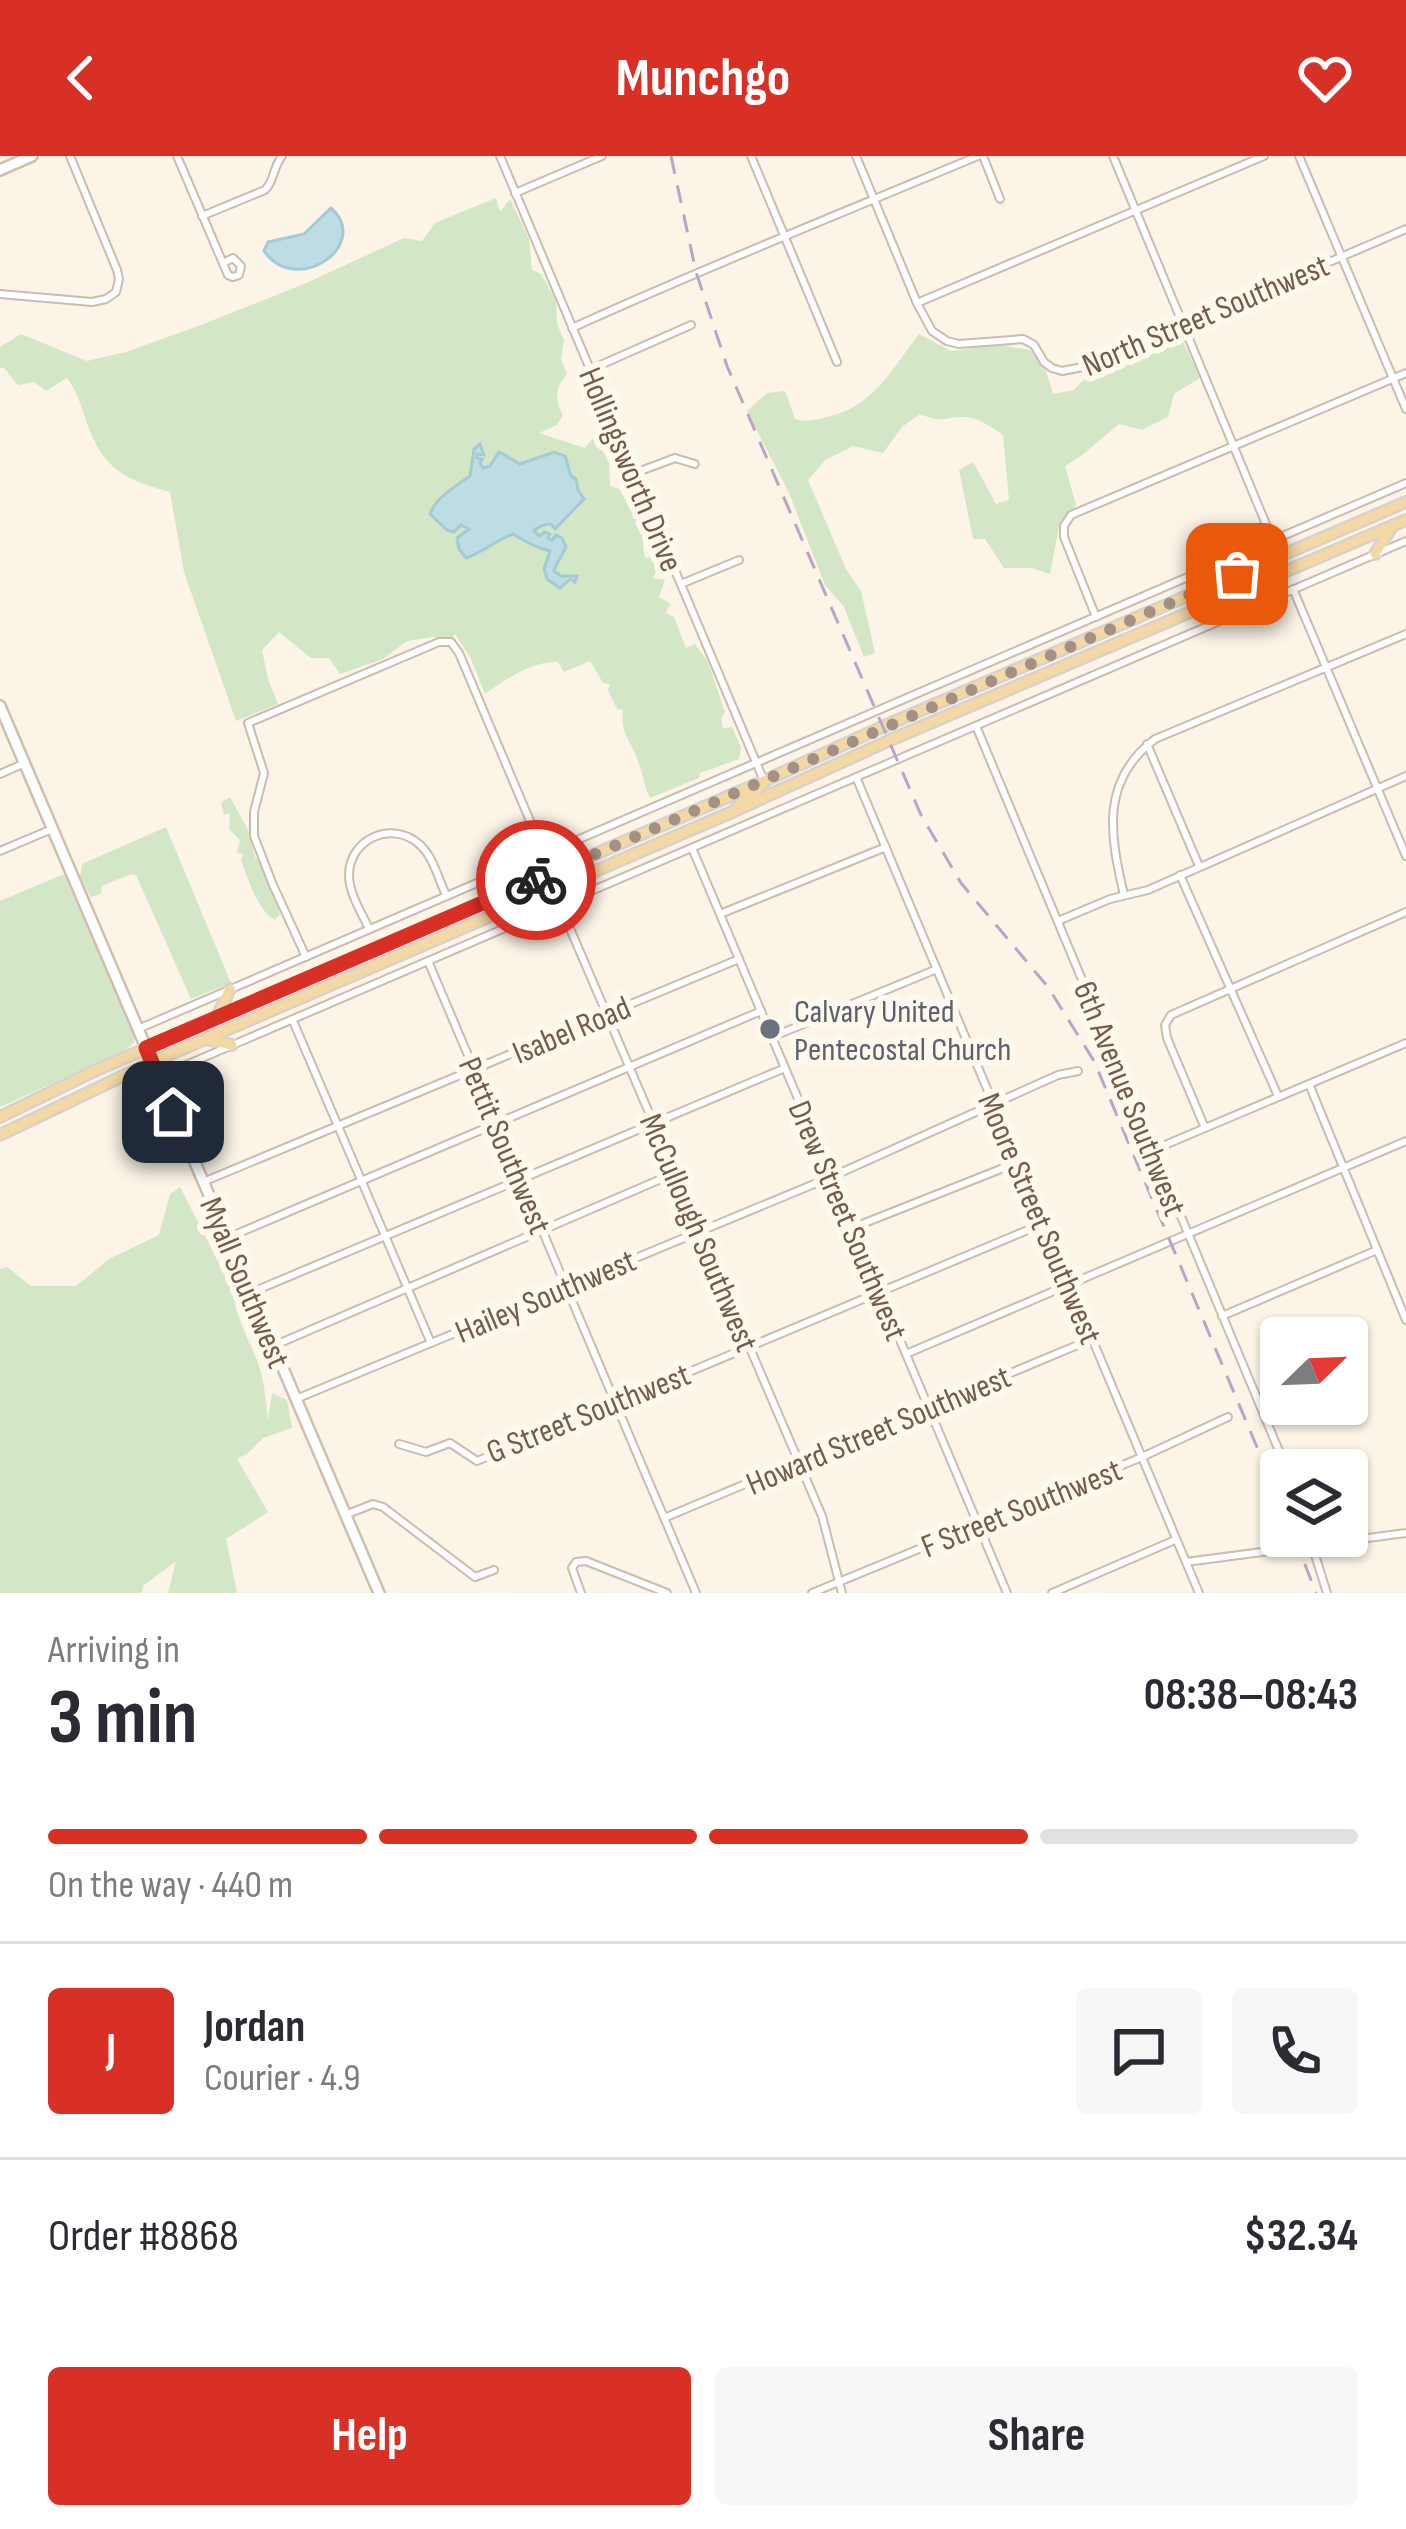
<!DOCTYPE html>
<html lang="en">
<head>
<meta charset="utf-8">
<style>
	body { margin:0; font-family:"Sofia Sans Condensed",sans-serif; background:#f7f7f7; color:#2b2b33; height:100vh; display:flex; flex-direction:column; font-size:45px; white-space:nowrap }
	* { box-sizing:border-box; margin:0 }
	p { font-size:39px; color:#7c7c81 }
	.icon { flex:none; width:66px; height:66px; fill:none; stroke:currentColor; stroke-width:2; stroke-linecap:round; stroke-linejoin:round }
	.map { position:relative; height:1437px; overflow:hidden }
	.panel { display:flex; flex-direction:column; background:#fff; flex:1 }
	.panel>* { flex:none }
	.needle { width:78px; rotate:67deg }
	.fabs { position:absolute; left:1260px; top:1161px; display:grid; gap:24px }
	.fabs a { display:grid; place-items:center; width:108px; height:108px; border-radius:12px; background:#fff; box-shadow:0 3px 9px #0004; font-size:60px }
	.pin { position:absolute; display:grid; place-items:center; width:102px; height:102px; color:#fff; margin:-51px; border-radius:24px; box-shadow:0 6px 18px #0006 }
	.courier { position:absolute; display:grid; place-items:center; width:120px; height:120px; margin:-60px; border:9px solid #d93025; border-radius:50%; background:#fff; color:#222; box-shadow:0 3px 15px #0007 }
	.overview em { font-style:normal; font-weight:700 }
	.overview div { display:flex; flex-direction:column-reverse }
	.overview { display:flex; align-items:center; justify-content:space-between; height:204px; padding:0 48px }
	h1 { font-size:78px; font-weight:700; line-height:90px }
	.bar { display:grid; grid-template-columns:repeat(4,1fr); gap:18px 12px; align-content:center; height:144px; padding:0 48px }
	.bar i { height:15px; border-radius:9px; background:#e1e1e2 }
	.bar .active { background:#d93025 }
	.bar p { grid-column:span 4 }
	.line { display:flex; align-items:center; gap:30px; padding:0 48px; border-top:3px solid #e1e1e2 }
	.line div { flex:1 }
	.round { display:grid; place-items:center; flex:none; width:126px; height:126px; border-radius:12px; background:#f7f7f7 }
	.button { display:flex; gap:24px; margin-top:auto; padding:24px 48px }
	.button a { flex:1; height:138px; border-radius:12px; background:#d93025; color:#fff; font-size:48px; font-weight:700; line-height:138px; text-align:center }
	.button a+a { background:#f7f7f7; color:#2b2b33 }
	header { display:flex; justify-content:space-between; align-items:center; height:156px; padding:0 48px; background:#d93025; color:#fff; font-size:54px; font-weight:700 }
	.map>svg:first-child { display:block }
	.green { fill:#d3e7c6 }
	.water { fill:#bddce3; stroke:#a4cbd4; stroke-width:3 }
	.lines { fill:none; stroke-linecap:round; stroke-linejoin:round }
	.street-casing { stroke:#ccbcae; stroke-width:10 }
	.secondary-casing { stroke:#d0beae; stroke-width:14 }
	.primary-casing { stroke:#d8d1cd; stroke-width:14 }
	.street { stroke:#fff; stroke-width:6 }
	.secondary { stroke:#fff; stroke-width:9 }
	.primary { stroke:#f4d9a4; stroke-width:9 }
	.rail { stroke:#b7a6c4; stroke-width:3; stroke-dasharray:18 12; stroke-linecap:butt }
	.done { stroke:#a39183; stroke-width:12; stroke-dasharray:0 21.6 }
	.route { stroke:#d93025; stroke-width:15 }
	.worship-dot { fill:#6b7280; stroke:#fef8ed; stroke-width:4.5 }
	.labels { text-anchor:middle; stroke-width:12; stroke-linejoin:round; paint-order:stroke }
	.street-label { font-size:33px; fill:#735c4d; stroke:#fef8ed }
	.worship-label { font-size:33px; fill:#5b616d; stroke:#fef8ed; text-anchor:start }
</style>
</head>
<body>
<header><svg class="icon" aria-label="back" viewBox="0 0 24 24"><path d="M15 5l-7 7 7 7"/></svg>Munchgo<svg class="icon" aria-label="heart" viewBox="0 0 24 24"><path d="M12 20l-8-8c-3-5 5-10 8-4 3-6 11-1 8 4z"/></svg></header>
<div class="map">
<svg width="1406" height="1437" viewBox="0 0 1406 1437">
	<rect width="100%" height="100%" fill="#fbf4e7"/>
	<g class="green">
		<path d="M 496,42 L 500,56 L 510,43 L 529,83 L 532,114 L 541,118 L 556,144 L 557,168 L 564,184 L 561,203 L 567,218 C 555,232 554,243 563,259 L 557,269 L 539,277 L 585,292 L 595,280 L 609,307 L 610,330 L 619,333 L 625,343 L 640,343 C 649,364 638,383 646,403 L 652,399 L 657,414 L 653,422 L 665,424 L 659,441 L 671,448 L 665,457 L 674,461 L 686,492 L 695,488 L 708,506 L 725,556 L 721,563 L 723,572 L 732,571 L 741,591 L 739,603 L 700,617 L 699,622 L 650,642 C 644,629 642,615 637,602 C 629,583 620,575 623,554 L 617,553 L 608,534 L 610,528 L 603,527 L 590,505 L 564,516 L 558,506 C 532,505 506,523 485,538 L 471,503 L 455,478 L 452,483 L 432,481 L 407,485 L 383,503 L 340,518 L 329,502 L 311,502 L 279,476 L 262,494 L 268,523 L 278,548 L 236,565 L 184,416 L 170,336 C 130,325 106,316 90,275 C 82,256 80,239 67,222 L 46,235 L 34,226 L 18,229 L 4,212 L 0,212 L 0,191 L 21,178 L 87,205 L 126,196 L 201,169 L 304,128 L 404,82 L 422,85 L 435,67 Z"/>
		<path d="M 1178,175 L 1200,222 L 1174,238 L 1168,261 L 1142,274 L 1119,268 L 1081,300 L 1065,310 L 1076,349 L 1059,370 L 1050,418 L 1032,412 L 1004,412 L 985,383 L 973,383 L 959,314 L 973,306 L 996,348 L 1009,344 L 1003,279 C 991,271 978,261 963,261 C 941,261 944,268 920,258 L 902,271 L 883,297 L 853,290 L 824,305 L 808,324 L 846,413 L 861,435 L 875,497 L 864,501 L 844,451 L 825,429 L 789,337 L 747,255 L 767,237 L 785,235 L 795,263 C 809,267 819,263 834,259 C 875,248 894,210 919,178 L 951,195 L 999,189 L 1030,194 L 1043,204 L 1053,238 L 1074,234 L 1086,221 L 1136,193 L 1141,204 L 1163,192 Z"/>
		<path d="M 230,641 L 249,676 L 255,701 L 260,705 L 280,758 L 275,764 C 257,754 249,724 241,705 L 243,699 L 237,696 L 240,684 L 229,673 L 230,657 L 224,659 L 221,647 Z"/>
		<polygon points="166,671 231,827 191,843 136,719 131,718 102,730 101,738 91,741 80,722 82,708"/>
		<polygon points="64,718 134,877 134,887 124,895 0,951 0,745"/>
		<path d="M 180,1031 L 234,1137 C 232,1155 254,1193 260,1213 C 265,1230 266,1247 268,1264 L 272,1237 L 287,1244 L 292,1272 L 263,1282 L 248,1297 L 237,1303 L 268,1356 L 226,1383 L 237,1437 L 168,1437 L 176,1405 L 143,1430 L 142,1437 L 0,1437 L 0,1113 L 7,1111 L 31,1130 L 76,1130 L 109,1103 L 159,1079 L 170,1038 Z"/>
	</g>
	<g class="water">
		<path d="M 331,52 C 372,88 297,142 264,95 L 268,86 L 304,78 Z"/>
		<path d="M 480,288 L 484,299 L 477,298 L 477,302 L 482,303 L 480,307 L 483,312 L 490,310 L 499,296 L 520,308 L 554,296 L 565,300 L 571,320 L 576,323 L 578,334 L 584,343 L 555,373 L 551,368 L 544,369 L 534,374 L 539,380 L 545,376 L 550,378 L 548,382 L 552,384 L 556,379 L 562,382 L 566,391 C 562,400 557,406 554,415 L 561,420 L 577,420 L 575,426 L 570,423 L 560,432 L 547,423 L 544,413 L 550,395 C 537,392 524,385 513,378 C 496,384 484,396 466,402 L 459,393 L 457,382 L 469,373 L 461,369 L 454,376 L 447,374 L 430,358 C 435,342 456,330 470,320 L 474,293 Z"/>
	</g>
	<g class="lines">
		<defs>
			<g id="street">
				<polyline points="177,0 228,119 233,121 239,119 241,110 233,102 223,107"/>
				<polyline points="500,0 764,625"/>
				<polyline points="751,0 837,206"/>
				<polyline points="856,0 917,147 932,175 947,185 959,188 1023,183 1034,189 1044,206 1052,212 1062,215 1088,210 1406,73"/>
				<polyline points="983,0 1000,43"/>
				<polyline points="1113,0 1273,385"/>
				<polyline points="1299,0 1406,253"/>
				<polyline points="515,37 602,0"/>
				<path d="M 202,60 L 265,34 C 275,24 273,11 282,0"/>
				<polyline points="0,138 92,146 106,143 116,136 119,123 117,114 70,0"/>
				<polyline points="917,147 1264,0"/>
				<path d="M 572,172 C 706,111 842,57 978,0"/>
				<polyline points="589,214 691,169"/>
				<polyline points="635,317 675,302 695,308"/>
				<polyline points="681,428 739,404"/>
				<polyline points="1293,433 1406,700"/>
				<polyline points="1096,461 1064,381 1064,370 1071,359 1406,217"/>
				<polyline points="976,570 1287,1314"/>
				<polyline points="1147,588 1199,710"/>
				<polyline points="0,618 25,607"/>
				<polyline points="856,621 1199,1437"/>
				<polyline points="692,692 1007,1437"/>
				<polyline points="0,695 52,673"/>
				<polyline points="547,719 822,1360 842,1437"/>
				<polyline points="1180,719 1278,940"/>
				<path d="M 1124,739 C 1110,679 1100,625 1155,583 L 1406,478"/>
				<polyline points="720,758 886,691"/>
				<polyline points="1058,765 1110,743 1148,734 1406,620"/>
				<path d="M 369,773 C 362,757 349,738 349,719 C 349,683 392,664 419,688 C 433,700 438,722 446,739"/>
				<polyline points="306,801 273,729 254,680 254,656 264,617 248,567 439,486 451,486 459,497 544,698"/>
				<polyline points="428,805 696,1437"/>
				<polyline points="293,865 431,1187"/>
				<polyline points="138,873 1406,327"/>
				<polyline points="772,881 937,813"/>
				<polyline points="158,921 1406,385"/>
				<polyline points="1309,928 1406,1164"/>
				<polyline points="1205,972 1167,882 1165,869 1171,859 1406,756"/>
				<polyline points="1153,994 1406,887"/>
				<polyline points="203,1026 739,803"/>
				<polyline points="852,1072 1016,1007"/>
				<polyline points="227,1082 761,855"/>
				<polyline points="250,1137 785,912"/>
				<polyline points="1222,1160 1377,1094"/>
				<polyline points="273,1190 675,1017"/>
				<polyline points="906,1198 1406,985"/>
				<polyline points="296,1243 831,1021 1058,919 1078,915"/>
				<polyline points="399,1288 426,1296 450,1287 477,1305 1042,1068"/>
				<polyline points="345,1359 373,1348 383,1351 475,1421 494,1414"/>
				<polyline points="664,1362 1092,1183"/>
				<polyline points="1309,1380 1327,1437"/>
				<polyline points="1186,1406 1406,1377"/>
				<polyline points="581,1437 572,1412 576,1406 586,1405 667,1437"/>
				<polyline points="812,1437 1142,1301 1228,1261"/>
				<polyline points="1052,1437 1175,1384"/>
			</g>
			<g id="secondary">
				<polyline points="0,14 32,0"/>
				<polyline points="0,550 379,1437"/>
			</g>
			<g id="primary">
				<polyline points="1375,398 1391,372"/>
				<polyline points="736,652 763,628"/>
				<polyline points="485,724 513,734"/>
				<polyline points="217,861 230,833"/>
				<polyline points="206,883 232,889"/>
				<polyline points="0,961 92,916 764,625 882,571 1406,346"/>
				<polyline points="0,979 152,906 732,656 888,585 1406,364"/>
			</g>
		</defs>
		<use href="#street" class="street-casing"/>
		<use href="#secondary" class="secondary-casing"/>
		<use href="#primary" class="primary-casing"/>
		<use href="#street" class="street"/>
		<use href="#secondary" class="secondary"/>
		<use href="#primary" class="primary"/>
		<g class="rail">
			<polyline points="671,0 696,116 727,210 921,659 961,727 1048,831 1094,905 1281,1348"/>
			<polyline points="1294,1380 1316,1437"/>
		</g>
	</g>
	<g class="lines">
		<polyline class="done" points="536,724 1237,418"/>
		<polyline class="route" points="173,956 146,892 536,724"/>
	</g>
	<circle class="worship-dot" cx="770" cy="873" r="12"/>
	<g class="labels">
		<g class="street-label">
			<text transform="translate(1205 158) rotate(-23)" y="12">North Street Southwest</text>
			<text transform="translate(632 313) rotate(67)" y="12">Hollingsworth Drive</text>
			<text transform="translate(571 873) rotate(-23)" y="12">Isabel Road</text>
			<text transform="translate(1131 942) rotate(68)" y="12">6th Avenue Southwest</text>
			<text transform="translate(506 989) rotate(67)" y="12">Pettit Southwest</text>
			<text transform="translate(1041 1062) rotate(67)" y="12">Moore Street Southwest</text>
			<text transform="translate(849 1064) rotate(67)" y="12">Drew Street Southwest</text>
			<text transform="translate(700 1076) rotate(67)" y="12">McCullough Southwest</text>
			<text transform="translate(246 1126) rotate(67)" y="12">Myall Southwest</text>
			<text transform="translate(545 1139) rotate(-23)" y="12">Hailey Southwest</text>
			<text transform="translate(588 1256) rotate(-22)" y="12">G Street Southwest</text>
			<text transform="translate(878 1273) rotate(-23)" y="12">Howard Street Southwest</text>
			<text transform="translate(1021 1351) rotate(-22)" y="12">F Street Southwest</text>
		</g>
		<g class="worship-label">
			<text x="794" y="866">Calvary United<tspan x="794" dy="38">Pentecostal Church</tspan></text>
		</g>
	</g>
</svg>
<div class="fabs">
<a><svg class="needle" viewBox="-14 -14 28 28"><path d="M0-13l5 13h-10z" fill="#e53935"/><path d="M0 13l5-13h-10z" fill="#7c7c81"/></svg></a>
<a><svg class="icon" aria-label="layers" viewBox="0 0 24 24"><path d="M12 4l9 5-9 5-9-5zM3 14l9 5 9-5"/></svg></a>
</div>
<div class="pin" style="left:1237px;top:418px;background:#ea580c"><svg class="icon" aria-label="bag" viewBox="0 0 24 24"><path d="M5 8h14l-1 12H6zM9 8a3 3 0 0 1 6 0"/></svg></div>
<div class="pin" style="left:173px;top:956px;background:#1f2937"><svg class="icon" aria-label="home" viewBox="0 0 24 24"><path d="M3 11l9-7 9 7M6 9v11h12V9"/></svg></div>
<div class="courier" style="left:536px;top:724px"><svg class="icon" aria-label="bike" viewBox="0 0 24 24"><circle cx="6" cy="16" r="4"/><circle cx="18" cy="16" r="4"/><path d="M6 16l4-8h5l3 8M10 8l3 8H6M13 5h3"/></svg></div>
</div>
<section class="panel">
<div class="overview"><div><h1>3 min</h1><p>Arriving in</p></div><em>08:38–08:43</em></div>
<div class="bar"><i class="active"></i><i class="active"></i><i class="active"></i><i></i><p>On the way · 440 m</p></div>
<div class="line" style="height:216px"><b class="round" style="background:#d93025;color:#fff">J</b><div><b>Jordan</b><p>Courier · 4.9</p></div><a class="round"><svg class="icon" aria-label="chat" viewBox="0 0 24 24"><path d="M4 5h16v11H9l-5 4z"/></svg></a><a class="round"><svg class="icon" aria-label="phone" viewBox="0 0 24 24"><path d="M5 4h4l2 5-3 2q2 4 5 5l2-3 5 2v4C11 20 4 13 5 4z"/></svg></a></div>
<div class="line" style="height:156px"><div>Order #8868</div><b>$32.34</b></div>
<div class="button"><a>Help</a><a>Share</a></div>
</section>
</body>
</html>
